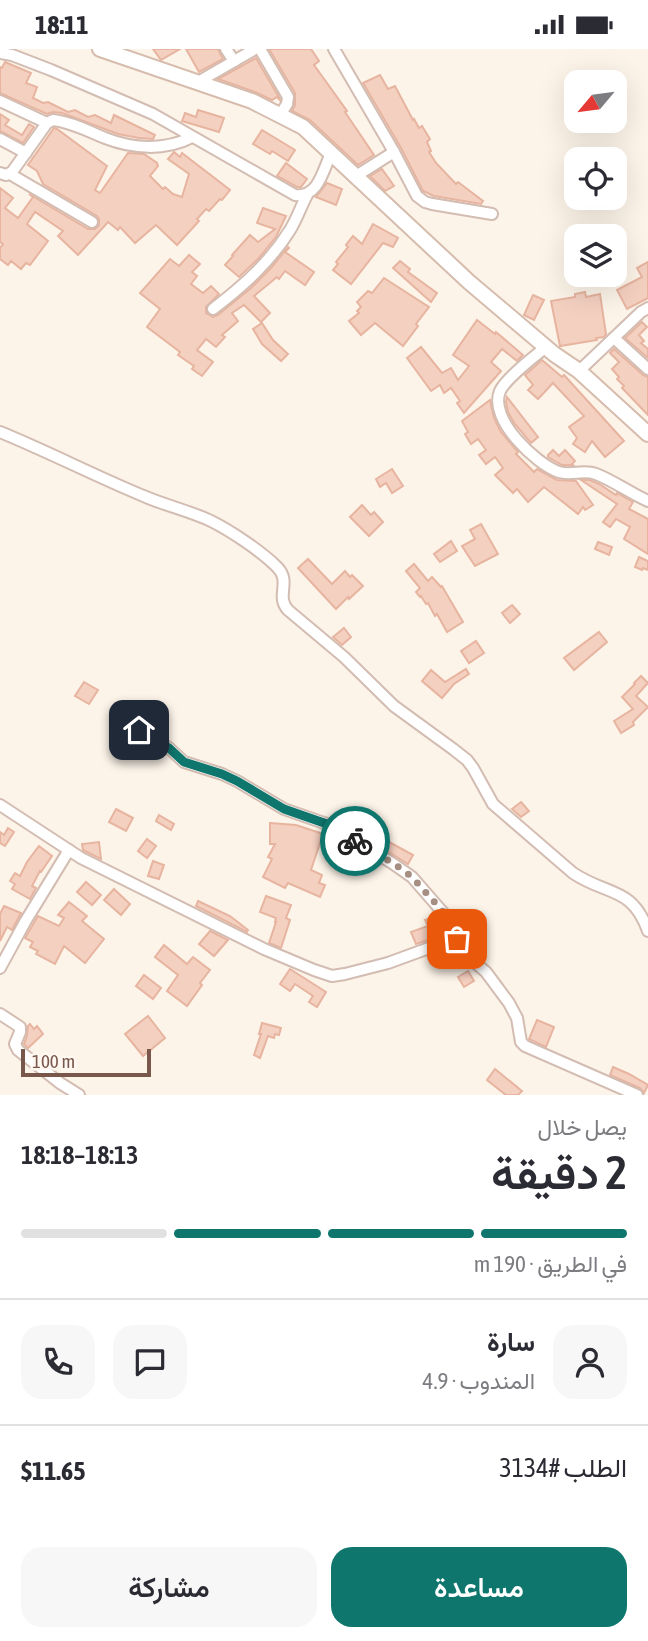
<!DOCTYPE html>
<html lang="ar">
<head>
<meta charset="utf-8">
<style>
	body { margin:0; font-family:"Asap Condensed",Vazirmatn,sans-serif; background:#f7f7f7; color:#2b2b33; direction:rtl; height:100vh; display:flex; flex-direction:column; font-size:26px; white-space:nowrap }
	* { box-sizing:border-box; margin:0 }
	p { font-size:23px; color:#7c7c81 }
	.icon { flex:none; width:38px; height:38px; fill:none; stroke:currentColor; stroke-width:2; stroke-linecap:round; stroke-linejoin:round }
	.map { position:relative; height:1046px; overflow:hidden; direction:ltr }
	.side { display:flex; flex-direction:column; background:#fff; flex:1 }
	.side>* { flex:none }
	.needle { width:46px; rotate:241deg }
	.controls { position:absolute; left:564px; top:21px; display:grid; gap:14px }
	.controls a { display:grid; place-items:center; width:63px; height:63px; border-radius:14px; background:#fff; box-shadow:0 7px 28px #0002; font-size:35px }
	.scale { position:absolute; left:21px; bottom:18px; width:130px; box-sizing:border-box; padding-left:7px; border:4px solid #79574b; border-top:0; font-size:19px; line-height:24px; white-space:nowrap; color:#79574b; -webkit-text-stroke:5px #fff8f1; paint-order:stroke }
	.pin { position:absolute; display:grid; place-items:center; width:60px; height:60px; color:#fff; margin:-30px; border-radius:14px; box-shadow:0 4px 10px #0006 }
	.courier { position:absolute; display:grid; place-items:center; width:70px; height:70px; margin:-35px; border:5px solid #0f766e; border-radius:50%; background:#fff; color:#222; box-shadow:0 2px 9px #0007 }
	.overview em { font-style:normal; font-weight:600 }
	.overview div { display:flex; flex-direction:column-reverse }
	.overview { display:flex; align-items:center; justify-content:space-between; height:119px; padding:0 21px }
	h1 { font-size:46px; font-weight:600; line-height:52px }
	.bar { display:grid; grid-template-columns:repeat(4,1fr); gap:10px 7px; align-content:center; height:84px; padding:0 21px }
	.bar i { height:9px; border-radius:5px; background:#e1e1e2 }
	.bar .current { background:#0f766e }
	.bar p { grid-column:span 4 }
	.line { display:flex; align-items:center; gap:18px; padding:0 21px; border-top:2px solid #e1e1e2 }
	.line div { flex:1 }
	.round { display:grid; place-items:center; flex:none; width:74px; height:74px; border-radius:21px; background:#f7f7f7 }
	.action { display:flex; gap:14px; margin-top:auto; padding:14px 21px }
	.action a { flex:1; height:80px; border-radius:21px; background:#0f766e; color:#fff; font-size:28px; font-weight:600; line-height:80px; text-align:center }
	.action a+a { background:#f7f7f7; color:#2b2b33 }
	.status { display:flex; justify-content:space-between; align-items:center; height:49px; padding:0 35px; background:#fff; direction:ltr }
	.status svg { height:19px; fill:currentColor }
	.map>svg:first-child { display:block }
	.building { fill:#f4d0c0; stroke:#e7b4a0; stroke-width:2 }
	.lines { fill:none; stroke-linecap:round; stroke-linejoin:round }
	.street-casing { stroke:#d3bcb1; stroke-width:14 }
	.secondary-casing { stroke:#d6bcad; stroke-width:18 }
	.street { stroke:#fff; stroke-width:10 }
	.secondary { stroke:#fff; stroke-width:14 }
	.done { stroke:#a78e82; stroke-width:7; stroke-dasharray:0 12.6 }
	.route { stroke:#0f766e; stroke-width:9 }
</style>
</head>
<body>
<div class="status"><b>18:11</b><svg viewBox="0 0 49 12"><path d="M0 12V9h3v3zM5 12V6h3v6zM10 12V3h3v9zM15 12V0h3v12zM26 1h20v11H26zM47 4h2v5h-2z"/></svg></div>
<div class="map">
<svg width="648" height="1046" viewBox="0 0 648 1046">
	<rect width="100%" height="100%" fill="#fdf4e9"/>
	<g class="building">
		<polygon points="153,0 180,0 161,11"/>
		<polygon points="186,0 218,0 223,10 199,23"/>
		<polygon points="269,0 311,0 319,12 314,16 347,62 345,63 374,106 358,116 310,71 292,62 295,56 295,44"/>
		<polygon points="256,9 280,50 280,51 277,48 272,51 255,43 218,30"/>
		<polygon points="5,13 31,24 26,34 37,38 33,49 43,54 48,53 68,63 75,61 88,68 95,66 111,74 114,66 155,86 153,90 139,89 118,85 62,64 53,63 47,65 0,44 0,18 2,19"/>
		<polygon points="380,26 388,40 395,37 413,71 414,70 419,79 422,77 430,90 427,93 431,102 429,103 436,114 456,135 458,133 483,152 481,155 434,147 423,142 401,99 363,34"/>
		<polygon points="198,61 224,69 219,83 182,72 185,64 196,68"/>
		<polygon points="0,65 9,71 5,76 22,86 29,75 34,78 23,94 0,82"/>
		<polygon points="54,79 57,80 107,117 95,141 100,144 128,104 144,105 157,114 158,117 150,127 163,140 165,138 173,145 182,148 189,125 168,110 174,103 180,108 182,104 230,141 222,151 220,150 209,162 206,160 197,170 199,172 177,196 156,176 135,194 120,178 118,181 108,173 78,206 58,187 63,182 35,163 27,175 48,192 30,216 26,214 21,220 11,212 8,216 0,210 0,199 3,195 0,193 0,139 13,149 5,159 18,169 33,148 29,145 88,180 95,180 99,176 99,170 97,167 43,135 37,122 28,116"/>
		<polygon points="262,81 295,101 288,112 272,102 270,105 253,95"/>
		<polygon points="286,114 307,130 301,138 297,138 277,127"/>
		<polygon points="382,120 394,137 385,142 370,127"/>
		<polygon points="327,134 342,140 336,156 316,148"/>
		<polygon points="263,159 286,167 276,188 259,209 239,228 225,216 233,207 232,206 250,186 258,193 275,180 257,174"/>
		<polygon points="373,175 398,189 393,198 383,194 351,235 333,221 338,215 336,213 348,198 346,196 353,187 362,195"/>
		<polygon points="288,198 289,199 285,203 314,223 305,236 285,222 279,230 277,228 254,247 270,264 261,273 244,256 232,264 238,272 222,286 225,288 216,298 206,290 197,301 213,313 202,327 192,320 194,317 178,306 180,303 147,278 160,260 140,244 170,210 179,217 189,206 200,215 192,223 197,227 191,235 203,244 211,237 219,245 206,258 206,264 213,268 218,266 251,239 271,219"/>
		<polygon points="400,212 410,220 408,223 437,244 431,253 393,219"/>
		<polygon points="648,213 648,249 627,260 617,241 642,228 637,219"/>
		<polygon points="384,229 429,258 416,275 418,277 403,297 375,274 361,286 349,272 359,264 357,262 361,258 357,253 368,242 372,244"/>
		<polygon points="585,243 586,248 600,245 606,285 604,288 596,289 597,291 560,297 551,252 575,248 575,245"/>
		<polygon points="533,246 544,251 534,271 524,266"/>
		<polygon points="477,271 495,285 496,283 523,306 517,312 502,300 491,313 501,322 464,364 457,354 460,352 451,339 444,344 440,336 431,342 407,309 421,298 442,324 451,319 458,331 469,317 453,306"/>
		<polygon points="642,273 647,278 639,286 644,292 641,294 648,300 648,309 625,289"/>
		<polygon points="262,274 273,291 288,305 281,312 262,295 253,280"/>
		<polygon points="614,300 643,326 648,328 648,366 622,339 624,337 617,330 619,328 612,320 619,313 610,304"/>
		<polygon points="542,311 562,328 564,326 624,392 605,408 592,392 585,403 573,395 577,389 569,378 584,367 553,334 538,350 528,341 533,336 525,326"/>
		<polygon points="507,348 538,388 531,394 514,374 508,363 506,353"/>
		<polygon points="490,351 494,369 501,383 518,403 516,405 534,423 537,420 557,431 576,432 593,456 585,461 583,458 578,465 544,438 528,453 517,440 513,444 495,426 503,419 495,408 486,415 479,406 486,401 478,390 471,395 465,385 468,383 462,372"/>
		<polygon points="553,401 559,407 565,401 575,412 572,415 573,416 562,416 548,408 548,406"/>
		<polygon points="392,420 403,437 392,444 386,434 380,438 376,430"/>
		<polygon points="581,431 590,431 599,435 616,446 617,444 633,453 629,460 648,470 648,505 624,490 630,478 616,470 610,478 603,473 617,455"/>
		<polygon points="362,456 371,466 374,463 383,473 369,487 350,468"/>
		<polygon points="481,475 498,505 475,517 462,497 475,490 470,481"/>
		<polygon points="451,492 457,502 440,513 434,505"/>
		<polygon points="598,493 612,498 609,506 595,500"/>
		<polygon points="639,508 648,512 648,521 643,519 642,521 635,518"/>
		<polygon points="308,510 332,535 345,522 350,528 352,526 363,537 349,550 348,548 336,560 298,519"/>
		<polygon points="414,515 428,532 432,528 441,538 442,537 463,573 447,583 437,565 435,567 428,554 426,555 421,547 420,548 416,543 420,539 406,522"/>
		<polygon points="512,556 520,565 510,574 502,564"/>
		<polygon points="344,579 351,588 342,596 333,588"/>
		<polygon points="599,583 607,593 574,621 564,609"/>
		<polygon points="476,592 484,604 469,614 461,602"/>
		<polygon points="466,620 469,625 454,635 442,649 422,632 431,621 445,633"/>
		<polygon points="641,627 648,634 636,647 648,658 633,673 634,676 621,684 614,672 633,660 622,648 635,635 634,634"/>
		<polygon points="84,633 98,641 89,655 75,647"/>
		<polygon points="521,753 529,762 521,768 512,760"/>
		<polygon points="116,760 133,769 126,782 109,773"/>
		<polygon points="159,766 174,775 171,781 156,772"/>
		<polygon points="270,774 296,776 323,785 311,821 322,826 319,834 325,836 320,848 288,834 285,839 263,828 272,810 268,808 275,795 270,795"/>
		<polygon points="8,779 14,783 5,797 0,794 0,783 4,786"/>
		<polygon points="147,790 156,797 147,809 138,802"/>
		<polygon points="99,793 101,810 83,801 82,795"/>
		<polygon points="389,793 413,806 408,815 379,797 386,800"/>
		<polygon points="39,797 52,807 41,823 40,822 32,837 36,839 30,850 12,840 15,835 10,832 15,824 20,827 27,813"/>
		<polygon points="153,812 164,816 159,830 148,827"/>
		<polygon points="86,833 101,846 92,856 77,843"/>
		<polygon points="114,840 130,855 121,866 104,851"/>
		<polygon points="266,847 291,856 286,869 290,871 281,899 269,894 276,873 275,873 276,869 260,863"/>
		<polygon points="198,852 230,867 248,881 247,883 196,857"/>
		<polygon points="69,853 87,867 82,872 104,890 85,914 64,897 55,915 36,905 38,902 30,898 33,893 25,889 38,867 59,877 64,869 58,866"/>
		<polygon points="4,857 21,864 12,881 7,878 0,892 0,865"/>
		<polygon points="432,869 436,879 440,877 443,886 416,895 411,883 428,877 425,871"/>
		<polygon points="210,882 228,891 214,907 199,895"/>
		<polygon points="164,896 187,915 193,908 210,921 200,934 202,936 187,957 167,942 178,926 155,908"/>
		<polygon points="290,920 326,943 317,958 309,953 313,947 295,935 290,942 280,935"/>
		<polygon points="468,922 474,932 464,938 458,928"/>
		<polygon points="144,926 161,939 153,950 136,937"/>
		<polygon points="148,967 165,989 143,1007 125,985"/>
		<polygon points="537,971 554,978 546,998 529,990"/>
		<polygon points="262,974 281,979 279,986 275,985 274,989 268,987 260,1009 254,1006 261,985 259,985"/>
		<polygon points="30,975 34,980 37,977 43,985 28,999 24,995 27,986 28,977"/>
		<polygon points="613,1018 629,1025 648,1036 644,1044 640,1039 610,1026"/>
		<polygon points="495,1020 522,1042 518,1046 506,1046 487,1031"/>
	</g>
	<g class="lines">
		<defs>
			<g id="street">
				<polyline points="226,0 234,12"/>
				<polyline points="260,0 288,48 287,55 280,66"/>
				<polyline points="334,0 394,103 417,147 425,153 432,155 492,165"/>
				<path d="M 0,4 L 12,6 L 51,21 L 153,65 L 295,146 C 318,149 323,122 331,104"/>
				<polyline points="198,33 255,0"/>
				<polyline points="0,52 47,74"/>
				<polyline points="0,90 26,104"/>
				<path d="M 0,124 L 6,126 L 12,123 L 47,74 L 53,71 C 71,73 88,82 105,89 C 133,100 165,102 192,88"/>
				<polyline points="10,125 92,173"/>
				<polyline points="356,127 394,103"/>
				<path d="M 213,260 C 243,237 270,213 290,181 C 297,170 301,157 307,146"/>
				<polyline points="614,289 648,320"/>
				<path d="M 546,298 C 534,308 506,329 500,342 C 488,370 536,415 559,423 C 571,427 583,420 596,425 C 614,432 630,444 648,452"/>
				<polyline points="579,322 641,263 648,259"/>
				<path d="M 0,383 C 49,403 97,428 146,448 C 167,457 190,462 211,472 C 231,482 261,502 277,518 C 292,533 275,547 288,561 L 344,608 L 394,657 L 453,700 L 467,711 L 473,719 L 493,755 L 573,824 C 607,847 632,837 648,882"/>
				<polyline points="139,681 169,699 184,713 222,725 237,732 284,760 327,775 392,814 412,828 453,875 457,892 466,906 486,923 509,954 517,969 521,993 525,997 637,1046"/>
				<polyline points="0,756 81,809 264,900 314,921 332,927 345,925 388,914 440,895 457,892"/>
				<polyline points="0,919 25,873 69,801"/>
				<polyline points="0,965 20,978 20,983 15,995 18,1001 60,1034 79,1046"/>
			</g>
			<polyline id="secondary" points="100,0 252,52 303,78 469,233 554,305 579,322 648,385"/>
		</defs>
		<use href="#street" class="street-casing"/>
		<use href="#secondary" class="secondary-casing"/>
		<use href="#street" class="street"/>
		<use href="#secondary" class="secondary"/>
	</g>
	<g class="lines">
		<polyline class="done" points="355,792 393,814 412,828 447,867 453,875 457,890"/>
		<polyline class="route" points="139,681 169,699 184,713 222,725 237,732 284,760 327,775 355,792"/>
	</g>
</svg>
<div class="controls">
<a><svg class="needle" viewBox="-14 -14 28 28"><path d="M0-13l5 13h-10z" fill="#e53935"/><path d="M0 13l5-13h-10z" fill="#7c7c81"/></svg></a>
<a><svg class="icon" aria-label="locate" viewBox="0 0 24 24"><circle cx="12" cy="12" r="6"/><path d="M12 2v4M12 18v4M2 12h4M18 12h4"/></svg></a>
<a><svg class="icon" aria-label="layers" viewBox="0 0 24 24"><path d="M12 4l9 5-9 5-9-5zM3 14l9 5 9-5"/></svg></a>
</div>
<div class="scale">100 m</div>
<div class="pin" style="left:457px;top:890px;background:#ea580c"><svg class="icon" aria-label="bag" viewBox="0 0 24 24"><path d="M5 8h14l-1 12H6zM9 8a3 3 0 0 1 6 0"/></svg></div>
<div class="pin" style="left:139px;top:681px;background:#1f2937"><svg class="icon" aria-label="home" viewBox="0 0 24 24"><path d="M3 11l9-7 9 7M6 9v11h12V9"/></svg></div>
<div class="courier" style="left:355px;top:792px"><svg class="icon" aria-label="bike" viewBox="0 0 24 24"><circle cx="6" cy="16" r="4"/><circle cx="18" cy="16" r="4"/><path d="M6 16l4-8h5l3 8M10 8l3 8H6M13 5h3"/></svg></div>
</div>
<section class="side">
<div class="overview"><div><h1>2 دقيقة</h1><p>يصل خلال</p></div><em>18:13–18:18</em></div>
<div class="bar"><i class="current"></i><i class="current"></i><i class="current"></i><i></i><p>في الطريق · 190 m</p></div>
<div class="line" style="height:126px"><a class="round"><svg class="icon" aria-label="person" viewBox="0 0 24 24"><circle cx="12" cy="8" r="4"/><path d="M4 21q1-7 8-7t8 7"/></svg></a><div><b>سارة</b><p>المندوب · 4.9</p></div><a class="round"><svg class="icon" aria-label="chat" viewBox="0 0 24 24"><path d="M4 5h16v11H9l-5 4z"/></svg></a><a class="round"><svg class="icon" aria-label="phone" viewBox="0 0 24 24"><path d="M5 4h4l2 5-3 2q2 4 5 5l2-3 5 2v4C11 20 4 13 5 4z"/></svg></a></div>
<div class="line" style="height:91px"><div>الطلب #3134</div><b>$11.65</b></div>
<div class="action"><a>مساعدة</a><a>مشاركة</a></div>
</section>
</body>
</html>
